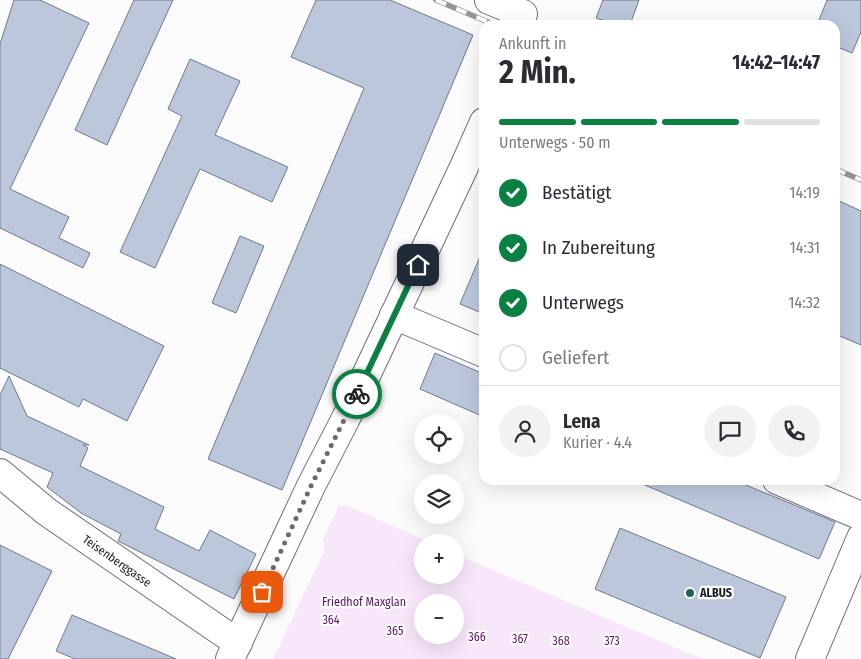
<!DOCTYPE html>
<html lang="de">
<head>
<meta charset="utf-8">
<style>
	body { margin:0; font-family:"Fira Sans Condensed",sans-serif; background:#f2f2f3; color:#2b2b33; height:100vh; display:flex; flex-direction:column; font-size:19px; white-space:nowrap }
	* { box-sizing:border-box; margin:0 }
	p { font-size:16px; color:#7c7c81 }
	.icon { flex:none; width:28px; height:28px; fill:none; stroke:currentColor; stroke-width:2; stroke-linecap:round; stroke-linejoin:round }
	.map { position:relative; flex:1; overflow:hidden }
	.side { position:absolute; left:479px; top:20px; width:361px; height:465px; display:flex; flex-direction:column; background:#fff; border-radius:15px; box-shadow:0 5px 20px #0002 }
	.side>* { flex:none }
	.tools { position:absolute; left:414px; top:414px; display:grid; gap:10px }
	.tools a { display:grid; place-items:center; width:50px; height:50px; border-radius:50%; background:#fff; box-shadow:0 5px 20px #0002; font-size:25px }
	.pin { position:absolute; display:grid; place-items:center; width:42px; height:42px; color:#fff; margin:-21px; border-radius:10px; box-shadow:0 2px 8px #0006 }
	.courier { position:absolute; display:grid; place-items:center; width:50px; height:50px; margin:-25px; border:4px solid #0b8043; border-radius:50%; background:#fff; color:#222; box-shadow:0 1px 6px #0007 }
	.summary em { font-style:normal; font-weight:700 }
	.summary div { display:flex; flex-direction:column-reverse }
	.summary { display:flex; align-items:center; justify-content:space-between; height:85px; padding:0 20px }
	h1 { font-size:32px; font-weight:700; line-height:38px }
	.bar { display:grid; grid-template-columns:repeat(4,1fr); gap:8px 5px; align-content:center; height:60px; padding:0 20px }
	.bar i { height:6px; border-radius:4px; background:#e1e1e2 }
	.bar .selected { background:#0b8043 }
	.bar p { grid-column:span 4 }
	.line { display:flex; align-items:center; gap:12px; padding:0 20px; border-top:1px solid #e1e1e2 }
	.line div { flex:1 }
	.round { display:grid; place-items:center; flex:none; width:52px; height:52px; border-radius:26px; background:#f2f2f3 }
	ol { padding:0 20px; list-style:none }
	li { display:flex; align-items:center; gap:15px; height:55px }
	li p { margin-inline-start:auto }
	li .icon { padding:5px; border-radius:50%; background:#0b8043; color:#fff; stroke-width:4 }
	li:last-child { color:#7c7c81 }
	li i { width:28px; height:28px; border:2px solid #e1e1e2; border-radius:50% }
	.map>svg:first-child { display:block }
	.green { fill:#f8e6fa; fill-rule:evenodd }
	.building { fill:#bcc7dc; stroke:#707a8d }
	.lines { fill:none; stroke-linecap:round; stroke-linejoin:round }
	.minor-casing { stroke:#6b6c81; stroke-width:30 }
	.minor { stroke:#fff; stroke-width:28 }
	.rail-casing { stroke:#939497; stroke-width:5.5 }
	.rail { stroke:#fff; stroke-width:4; stroke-dasharray:11; stroke-linecap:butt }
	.done { stroke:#696a6f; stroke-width:5; stroke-dasharray:0 9 }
	.route { stroke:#0b8043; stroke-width:6 }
	.poi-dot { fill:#1b6459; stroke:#fff; stroke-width:2 }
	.labels { text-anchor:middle; stroke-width:4.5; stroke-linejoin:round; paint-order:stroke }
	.street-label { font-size:12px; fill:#1b1c24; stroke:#fff }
	.poi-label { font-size:12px; font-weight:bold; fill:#1b1c24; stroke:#fff; text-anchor:start }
	.park-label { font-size:12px; fill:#610f6c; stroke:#fff }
</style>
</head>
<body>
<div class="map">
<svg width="861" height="659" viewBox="0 0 861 659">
	<rect width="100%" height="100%" fill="#fbfbfb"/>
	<path class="green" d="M 339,506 L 348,506 L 429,542 L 422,542 L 422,575 L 455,575 L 455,554 L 702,659 L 273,659 L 324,552 L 323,539 ZM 455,602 L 455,635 L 422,635 L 422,602 Z"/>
	<g class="building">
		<polygon points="14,0 40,0 89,23 10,189 69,217 59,238 90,253 83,268 0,228 0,44"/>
		<polygon points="134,0 173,0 107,145 75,130"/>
		<polygon points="316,0 390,0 473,35 282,490 208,459 364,88 291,57"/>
		<polygon points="603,0 639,0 630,25 616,25 596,18"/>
		<polygon points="827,0 861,0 861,32 852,53 835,46 835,25 817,25"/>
		<polygon points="190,59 240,81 215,135 288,167 272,202 200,169 155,268 120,252 182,116 168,109"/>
		<polygon points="835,199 861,211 861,345 835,334"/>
		<polygon points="240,236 264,246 236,313 212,303"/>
		<polygon points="484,247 484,314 460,304"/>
		<polygon points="0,264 164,346 127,421 83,399 79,407 0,368"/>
		<polygon points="435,353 484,374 484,417 420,389"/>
		<polygon points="9,376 27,416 89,445 83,445 88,448 80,466 164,507 155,529 199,551 210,530 256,554 234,599 118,541 121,534 81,513 47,487 53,473 0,449 0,395"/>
		<polygon points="633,480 734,480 835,522 819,559"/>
		<polygon points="620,528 786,597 760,658 595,589"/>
		<polygon points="0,545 52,571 8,659 0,659"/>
		<polygon points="72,615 176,659 75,659 56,651"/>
	</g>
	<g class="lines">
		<defs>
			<g id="minor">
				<polyline points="489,0 523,14"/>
				<polyline points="394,315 484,353"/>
				<polyline points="0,473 47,512 238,643"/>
				<polyline points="777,480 861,516"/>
				<polyline points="230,659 311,486 346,418 464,167 484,122"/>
				<polyline points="810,659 861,538"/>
			</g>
		</defs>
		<use href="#minor" class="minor-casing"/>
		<use href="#minor" class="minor"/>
		<defs>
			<g id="rail">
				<polyline points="436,0 495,25"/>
				<polyline points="835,169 861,180"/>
			</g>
		</defs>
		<use href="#rail" class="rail-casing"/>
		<use href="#rail" class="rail"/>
	</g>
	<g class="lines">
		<polyline class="done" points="262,592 311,486 357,394"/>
		<polyline class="route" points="357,394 418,265"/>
	</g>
	<circle class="poi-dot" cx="690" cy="593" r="5"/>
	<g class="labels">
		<g class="street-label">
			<text transform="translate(117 561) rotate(35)" y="4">Teisenberggasse</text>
		</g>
		<g class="poi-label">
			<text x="700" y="597">ALBUS</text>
		</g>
		<g class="park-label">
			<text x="364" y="606">Friedhof Maxglan</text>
			<text x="331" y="624">364</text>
			<text x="395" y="635">365</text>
			<text x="477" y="641">366</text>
			<text x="520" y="643">367</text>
			<text x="561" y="645">368</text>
			<text x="612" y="645">373</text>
		</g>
	</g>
</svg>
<div class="tools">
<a><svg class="icon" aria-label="locate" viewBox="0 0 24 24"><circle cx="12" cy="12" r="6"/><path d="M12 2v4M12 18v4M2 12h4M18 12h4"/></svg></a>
<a><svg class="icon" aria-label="layers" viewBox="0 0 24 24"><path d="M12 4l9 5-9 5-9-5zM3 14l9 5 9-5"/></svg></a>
<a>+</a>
<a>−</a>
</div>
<div class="pin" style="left:262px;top:592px;background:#ea580c"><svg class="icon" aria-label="bag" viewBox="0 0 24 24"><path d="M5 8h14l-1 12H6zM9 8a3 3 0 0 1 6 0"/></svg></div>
<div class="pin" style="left:418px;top:265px;background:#1f2937"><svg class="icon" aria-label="home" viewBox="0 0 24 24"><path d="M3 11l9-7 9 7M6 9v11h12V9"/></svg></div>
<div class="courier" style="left:357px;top:394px"><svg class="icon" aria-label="bike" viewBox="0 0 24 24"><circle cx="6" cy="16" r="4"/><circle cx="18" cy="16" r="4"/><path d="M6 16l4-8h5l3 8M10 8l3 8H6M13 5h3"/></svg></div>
<section class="side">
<div class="summary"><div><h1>2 Min.</h1><p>Ankunft in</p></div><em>14:42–14:47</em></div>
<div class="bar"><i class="selected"></i><i class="selected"></i><i class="selected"></i><i></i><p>Unterwegs · 50 m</p></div>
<ol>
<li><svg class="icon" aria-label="check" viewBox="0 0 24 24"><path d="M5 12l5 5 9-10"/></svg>Bestätigt<p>14:19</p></li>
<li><svg class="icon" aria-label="check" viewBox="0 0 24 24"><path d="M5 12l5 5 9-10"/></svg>In Zubereitung<p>14:31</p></li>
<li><svg class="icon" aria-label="check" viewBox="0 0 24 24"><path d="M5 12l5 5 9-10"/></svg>Unterwegs<p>14:32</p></li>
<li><i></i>Geliefert</li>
</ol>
<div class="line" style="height:90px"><a class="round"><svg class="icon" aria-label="person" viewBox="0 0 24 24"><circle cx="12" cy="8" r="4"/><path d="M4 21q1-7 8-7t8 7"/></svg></a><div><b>Lena</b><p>Kurier · 4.4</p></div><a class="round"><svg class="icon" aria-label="chat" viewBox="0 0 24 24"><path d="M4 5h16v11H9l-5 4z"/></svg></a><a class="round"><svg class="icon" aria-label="phone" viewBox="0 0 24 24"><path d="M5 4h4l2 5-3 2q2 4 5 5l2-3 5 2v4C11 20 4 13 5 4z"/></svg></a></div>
</section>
</div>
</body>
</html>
